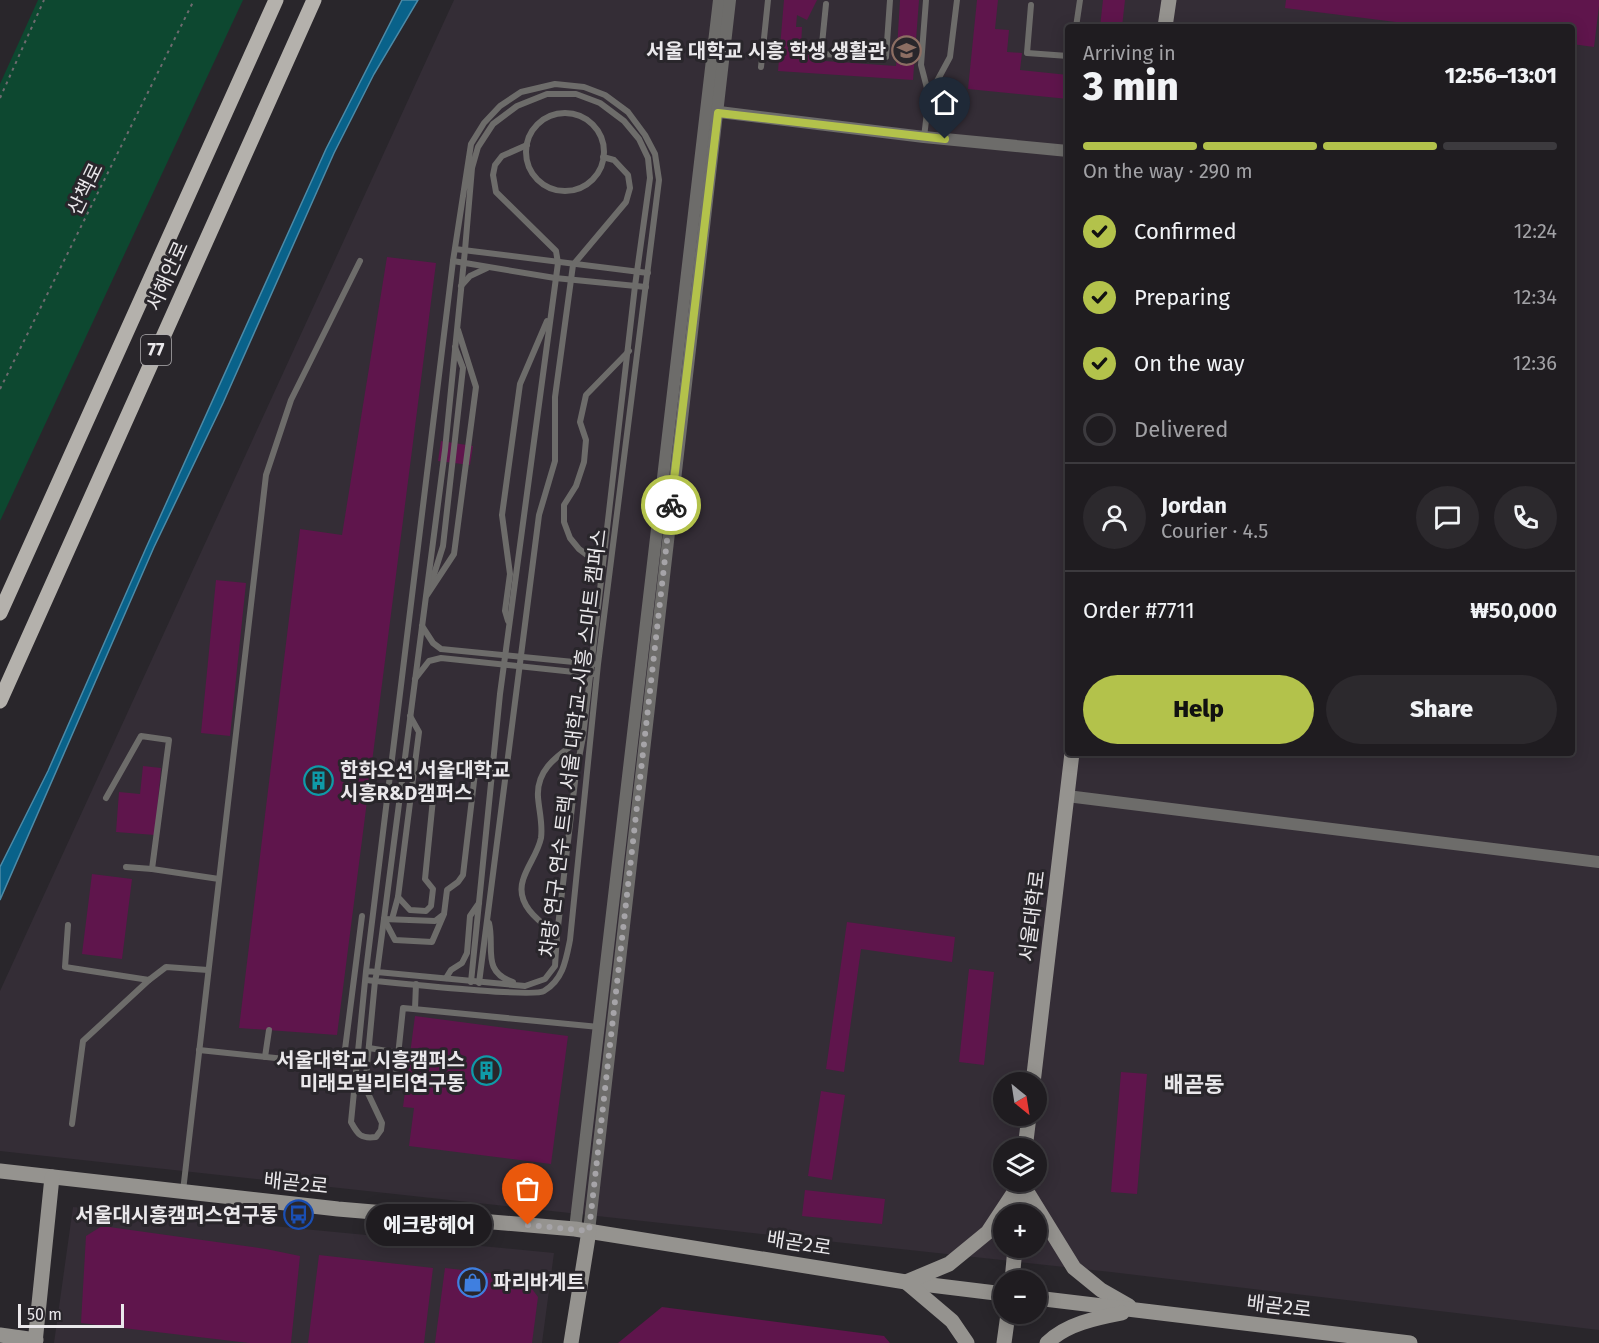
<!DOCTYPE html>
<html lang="en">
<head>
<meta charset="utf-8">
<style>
	body { margin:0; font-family:"Fira Sans","Noto Sans KR",sans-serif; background:#2c292d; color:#f1f3f6; height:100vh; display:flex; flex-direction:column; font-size:22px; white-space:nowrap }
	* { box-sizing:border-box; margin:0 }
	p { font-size:20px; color:#a1a1a5 }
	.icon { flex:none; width:33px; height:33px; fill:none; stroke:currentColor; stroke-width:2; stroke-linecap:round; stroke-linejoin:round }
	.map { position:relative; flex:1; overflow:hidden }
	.panel { position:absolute; left:1065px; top:24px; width:510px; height:732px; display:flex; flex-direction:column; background:#1f1c20; border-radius:6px; box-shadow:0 3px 15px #0003,0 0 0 2px #3c3a3e }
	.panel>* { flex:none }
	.needle { width:39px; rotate:150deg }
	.controls { position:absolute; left:993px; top:1072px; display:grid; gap:12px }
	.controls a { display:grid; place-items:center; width:54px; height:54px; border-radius:50%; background:#1f1c20; box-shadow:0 3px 15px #0003,0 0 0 2px #3c3a3e; font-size:30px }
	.scale { position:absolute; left:18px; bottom:15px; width:106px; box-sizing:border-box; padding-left:6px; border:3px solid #eae8eb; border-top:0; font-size:16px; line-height:21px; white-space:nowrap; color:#eae8eb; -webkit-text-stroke:4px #29262b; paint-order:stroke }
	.pin { position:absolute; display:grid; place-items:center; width:51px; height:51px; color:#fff; margin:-62px -26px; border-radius:50% 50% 50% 0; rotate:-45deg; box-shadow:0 0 6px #0007 }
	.pin .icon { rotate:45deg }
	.courier { position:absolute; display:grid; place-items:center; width:60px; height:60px; margin:-30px; border:4px solid #b3c24b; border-radius:50%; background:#fff; color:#222; box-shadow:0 2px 8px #0007 }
	.bubble { position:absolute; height:42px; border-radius:21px; background:#1f1c20; box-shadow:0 3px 15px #0003,0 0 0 2px #3c3a3e; font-size:20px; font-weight:800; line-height:42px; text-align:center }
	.headline em { font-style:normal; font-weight:800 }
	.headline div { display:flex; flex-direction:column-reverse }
	.headline { display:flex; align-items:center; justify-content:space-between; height:102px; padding:0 18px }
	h1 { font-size:39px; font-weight:800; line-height:45px }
	.bar { display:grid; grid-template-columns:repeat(4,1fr); gap:9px 6px; align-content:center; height:72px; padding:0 18px }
	.bar i { height:8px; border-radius:4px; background:#3c3a3e }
	.bar .on { background:#b3c24b }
	.bar p { grid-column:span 4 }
	.line { display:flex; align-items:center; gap:15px; padding:0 18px; border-top:2px solid #3c3a3e }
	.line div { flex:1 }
	.round { display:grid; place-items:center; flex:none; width:63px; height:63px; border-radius:32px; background:#2c292d }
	ol { padding:0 18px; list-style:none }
	li { display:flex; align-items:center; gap:18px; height:66px }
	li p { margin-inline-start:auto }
	li .icon { padding:6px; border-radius:50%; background:#b3c24b; color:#111; stroke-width:4 }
	li:last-child { color:#a1a1a5 }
	li i { width:33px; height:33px; border:3px solid #3c3a3e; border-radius:50% }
	.button { display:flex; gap:12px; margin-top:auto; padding:12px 18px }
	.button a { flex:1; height:69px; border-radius:36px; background:#b3c24b; color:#111; font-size:24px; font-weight:800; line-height:69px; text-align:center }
	.button a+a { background:#2c292d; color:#f1f3f6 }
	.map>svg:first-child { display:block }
	.built { fill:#342d36; fill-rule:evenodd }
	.green { fill:#0d4830 }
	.water { fill:#09628a; stroke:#4c8aa7; stroke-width:1.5 }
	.building { fill:#5f154c }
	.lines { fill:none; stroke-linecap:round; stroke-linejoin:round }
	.path { stroke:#6e6b6f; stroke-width:2; stroke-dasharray:3 4.5; stroke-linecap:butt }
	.lane { stroke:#6d6c6a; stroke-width:6 }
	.street { stroke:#6d6c6a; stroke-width:12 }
	.secondary { stroke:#95938f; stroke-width:15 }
	.primary { stroke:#b4b1ac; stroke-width:15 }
	.done { stroke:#a6a4a8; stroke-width:6; stroke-dasharray:0 10.8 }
	.route { stroke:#b3c24b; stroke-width:8 }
	.labels { text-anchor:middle; stroke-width:6; stroke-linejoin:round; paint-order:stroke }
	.shield { fill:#29262b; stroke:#b0aeb1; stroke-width:1.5 }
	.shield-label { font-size:18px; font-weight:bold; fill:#eae8eb }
	.poi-label { font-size:20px; font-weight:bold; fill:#eae8eb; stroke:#29262b; text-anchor:end }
	.street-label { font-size:20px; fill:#eae8eb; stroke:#29262b }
	.quarter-label { font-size:22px; font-weight:bold; fill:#eae8eb; stroke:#29262b }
</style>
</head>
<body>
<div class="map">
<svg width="1599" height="1343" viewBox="0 0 1599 1343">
	<rect width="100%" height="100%" fill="#29262b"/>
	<g class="built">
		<path d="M 454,0 L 1599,0 L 1599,1330 L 1111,1272 L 0,1151 L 0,991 ZM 1068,27 L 1572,27 L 1572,753 L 1068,753 ZM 1004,1083 L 1036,1083 L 1036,1116 L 1004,1116 ZM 1004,1149 L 1036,1149 L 1036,1182 L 1004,1182 ZM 1004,1215 L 1036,1215 L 1036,1248 L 1004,1248 Z"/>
		<polygon points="73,1207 554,1253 542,1343 54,1343"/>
	</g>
	<polygon class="green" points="38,0 243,0 0,521 0,84"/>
	<polygon class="water" points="402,0 418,0 374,74 334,153 223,403 154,547 0,900 0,867 48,771 146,548 326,149"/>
	<g class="building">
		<polygon points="784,0 817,0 807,20 797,15 796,27 802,27 801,48 810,48 810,60 896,66 900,0 919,0 913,80 778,71"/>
		<polygon points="977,0 998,0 995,29 1009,30 1007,52 1022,53 1020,70 1068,75 1068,99 968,89"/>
		<polygon points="1103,0 1125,0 1122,27 1100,27"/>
		<polygon points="1286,0 1599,0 1599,6 1594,47 1572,44 1572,27 1435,27 1285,8"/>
		<polygon points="387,257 436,263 337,1035 239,1028 300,529 342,535"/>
		<polygon points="441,441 473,446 470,465 438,461"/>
		<polygon points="216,580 246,583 230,736 201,733"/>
		<polygon points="143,766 161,768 155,835 116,832 119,792 140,794"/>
		<polygon points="92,874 132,879 122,959 82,954"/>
		<polygon points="847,922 955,937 952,962 861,949 844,1072 826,1069"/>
		<polygon points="969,969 994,972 984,1065 959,1062"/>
		<polygon points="415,1016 568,1036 551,1164 409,1146 414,1108 403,1107"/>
		<polygon points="1121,1072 1147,1074 1137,1194 1111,1192"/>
		<polygon points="821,1091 845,1095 832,1180 808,1176"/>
		<polygon points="805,1190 885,1199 882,1224 802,1216"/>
		<polygon points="102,1226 266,1249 300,1256 291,1343 249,1343 81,1323 86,1236"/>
		<polygon points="319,1255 433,1268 424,1343 308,1343"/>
		<polygon points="445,1268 523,1277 538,1297 532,1343 435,1343"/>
		<polygon points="662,1307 884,1336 890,1343 618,1343"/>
	</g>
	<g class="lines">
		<g class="path">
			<polyline points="0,98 44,0"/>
			<polyline points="0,389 194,0"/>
		</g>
		<g class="lane">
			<polyline points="826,4 821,54 886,57 890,0"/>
			<polyline points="1031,5 1027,53 1068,56"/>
			<polyline points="1076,27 1080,0"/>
			<polyline points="761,67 768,0"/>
			<polyline points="929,96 950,57 957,0"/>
			<circle cx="565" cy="152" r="39"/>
			<polyline points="924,137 929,96 921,65 926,0"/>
			<polyline points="455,249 648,273"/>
			<polyline points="453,261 555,278 646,287"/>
			<polyline points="461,286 470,276 487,268"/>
			<polyline points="603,567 579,549 570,538 564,522 564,505 576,486 584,462 586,440 580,422 586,395 629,351"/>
			<polyline points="430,587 443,546 463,368 455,347"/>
			<polyline points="427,595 454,554 476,387 458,330"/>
			<polyline points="508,621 505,611 510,574 502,515 520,384 547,321"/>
			<polyline points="422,626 433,643 441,649 594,664"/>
			<polyline points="415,679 429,661 441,658 593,674"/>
			<polyline points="410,716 419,732 398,897 410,910 426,911 431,906 433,889 425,879 436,769 475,773 463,875 458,882 447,890 444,914 435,921 384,919 395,940 432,942 444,914"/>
			<polyline points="106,798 141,736 169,740 152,869 219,879"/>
			<polyline points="126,867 152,869"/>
			<polyline points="392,919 398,897"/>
			<path d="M 489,923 C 495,947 481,972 513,982"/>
			<polyline points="68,925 65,967 149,980 166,967 208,970"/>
			<path d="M 557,935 C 540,922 515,905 523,880 C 527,866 538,853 541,838 C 543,824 539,811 538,797 C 536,767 561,754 582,738"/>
			<polyline points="446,978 451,970 462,963 467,953 470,916 479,903"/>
			<path d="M 366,980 C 389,982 534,998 544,991 C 563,980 566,960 570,940 L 598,664 L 659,180 L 655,154 L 645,135 L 628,112 L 605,95 L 584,87 L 555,84 L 521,92 L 500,106 L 484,123 L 471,144 L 453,261 L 366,971 L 351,1122 C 358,1135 361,1139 376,1137 L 381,1130 L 382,1123 L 365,1087 L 375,981 L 377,972 L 384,919 L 445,450 L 465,250 L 472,168 L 478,147 L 493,124 L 517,106 L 547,94 L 576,94 L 600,103 L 624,121 L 639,139 L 648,158 L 650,178 L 635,286 L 583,737 L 576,773 L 557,935 L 555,966 L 545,979 L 525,986 L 377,972 L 366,971"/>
			<polyline points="471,982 500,694 558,263 556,251 496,192 493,175 495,165 502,156 527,145"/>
			<polyline points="479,983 539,515 555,461 555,397 573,265 626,202 630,188 628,175 614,160 603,157"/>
			<polyline points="415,1009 416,984"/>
			<polyline points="369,1048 399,1053"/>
			<polyline points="199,1050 343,1065 362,916"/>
			<polyline points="265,1057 269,1030"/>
			<polyline points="396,1075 403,1008 599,1027"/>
			<polyline points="72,1124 83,1041 149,980"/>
			<polyline points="183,1191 266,475 291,400 360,261"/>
		</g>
		<g class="street">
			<polyline points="711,111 924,137 1068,151"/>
			<polyline points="1067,796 1599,862"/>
			<polyline points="575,1229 719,0"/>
			<polyline points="589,1231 730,0"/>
		</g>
		<g class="secondary">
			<polyline points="1165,27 1169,0"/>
			<polyline points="1033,1083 1072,753"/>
			<polyline points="1025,1149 1029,1116"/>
			<polyline points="0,1171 338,1209 575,1229 906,1282 1004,1294"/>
			<polyline points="1021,1182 1074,1268 1101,1290 1129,1306"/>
			<polyline points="1018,1215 1021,1185"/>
			<polyline points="1012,1281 1015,1248"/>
			<polyline points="1036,1298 1410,1343"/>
			<polyline points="0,1335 36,1340"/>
			<polyline points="35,1343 52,1177"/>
			<polyline points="571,1343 589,1231"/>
			<polyline points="967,1343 952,1321 906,1282 949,1264 988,1232 1021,1182"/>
			<polyline points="1004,1343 1008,1314"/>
			<path d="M 1047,1343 C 1066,1324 1096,1318 1122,1313"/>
		</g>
		<g class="primary">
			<polyline points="0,613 276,0"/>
			<polyline points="0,701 314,0"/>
		</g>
	</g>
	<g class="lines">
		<polyline class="done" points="528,1225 589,1231 671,505"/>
		<polyline class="route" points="671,505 718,113 945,139"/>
	</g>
	<defs>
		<symbol id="university-ring" viewBox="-11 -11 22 22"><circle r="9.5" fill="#29262b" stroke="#8d6e63" stroke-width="1.5"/><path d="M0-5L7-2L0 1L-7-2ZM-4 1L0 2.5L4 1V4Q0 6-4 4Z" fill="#8d6e63"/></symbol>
		<symbol id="building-ring" viewBox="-11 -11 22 22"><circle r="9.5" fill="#29262b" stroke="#0f9aa8" stroke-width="1.5"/><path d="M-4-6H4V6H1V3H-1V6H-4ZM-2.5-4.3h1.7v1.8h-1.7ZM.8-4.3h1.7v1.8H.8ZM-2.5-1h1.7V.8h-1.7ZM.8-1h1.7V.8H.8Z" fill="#0f9aa8"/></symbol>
		<symbol id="bus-ring" viewBox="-11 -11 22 22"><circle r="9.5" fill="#29262b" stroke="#1a4fb4" stroke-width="1.5"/><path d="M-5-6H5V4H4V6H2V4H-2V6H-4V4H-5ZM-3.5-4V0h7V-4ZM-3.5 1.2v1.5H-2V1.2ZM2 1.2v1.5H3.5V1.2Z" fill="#1a4fb4"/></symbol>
		<symbol id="shop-ring" viewBox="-11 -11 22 22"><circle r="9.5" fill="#29262b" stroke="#3f7fe0" stroke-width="1.5"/><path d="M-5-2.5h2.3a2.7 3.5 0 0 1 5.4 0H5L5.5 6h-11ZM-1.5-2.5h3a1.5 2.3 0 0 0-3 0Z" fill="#3f7fe0"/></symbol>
	</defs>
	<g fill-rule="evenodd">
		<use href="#university-ring" x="890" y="34" width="33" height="33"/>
		<use href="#building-ring" x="302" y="764" width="33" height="33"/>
		<use href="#building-ring" x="470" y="1054" width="33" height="33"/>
		<use href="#bus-ring" x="282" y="1198" width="33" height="33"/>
		<use href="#shop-ring" x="456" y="1266" width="33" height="33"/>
	</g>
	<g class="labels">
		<rect class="shield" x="141" y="335" width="30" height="30" rx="4.5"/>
		<g class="shield-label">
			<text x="156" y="356">77</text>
		</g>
		<g class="poi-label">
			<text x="886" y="58">서울 대학교 시흥 학생 생활관</text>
			<text x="340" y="777" text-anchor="start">한화오션 서울대학교<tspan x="340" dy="23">시흥R&amp;D캠퍼스</tspan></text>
			<text x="465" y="1067">서울대학교 시흥캠퍼스<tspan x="465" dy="23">미래모빌리티연구동</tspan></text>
			<text x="278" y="1222">서울대시흥캠퍼스연구동</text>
			<text x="493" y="1289" text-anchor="start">파리바게트</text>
		</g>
		<g class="street-label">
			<text transform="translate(85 189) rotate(-64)" y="7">산책로</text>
			<text transform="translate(167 276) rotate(-66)" y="7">서해안로</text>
			<text transform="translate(573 743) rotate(-83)" y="7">차량 연구 연수 트랙 서울 대학교-시흥 스마트 캠퍼스</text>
			<text transform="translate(1032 916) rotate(-83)" y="7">서울대학로</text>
			<text transform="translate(296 1183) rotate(6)" y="7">배곧2로</text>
			<text transform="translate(799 1243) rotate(9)" y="7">배곧2로</text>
			<text transform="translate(1279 1306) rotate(7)" y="7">배곧2로</text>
		</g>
		<g class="quarter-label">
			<text x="1194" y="1092">배곧동</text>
		</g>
	</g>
</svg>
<div class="controls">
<a><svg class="needle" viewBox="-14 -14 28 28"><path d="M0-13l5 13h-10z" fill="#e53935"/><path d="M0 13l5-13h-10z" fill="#a1a1a5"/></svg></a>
<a><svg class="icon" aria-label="layers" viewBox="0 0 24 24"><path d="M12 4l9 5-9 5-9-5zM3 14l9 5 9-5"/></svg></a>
<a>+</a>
<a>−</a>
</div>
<div class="scale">50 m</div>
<div class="pin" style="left:528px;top:1225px;background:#ea580c"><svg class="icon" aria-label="bag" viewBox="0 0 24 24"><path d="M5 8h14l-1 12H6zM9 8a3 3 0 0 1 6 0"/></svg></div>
<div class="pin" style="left:945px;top:139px;background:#1f2937"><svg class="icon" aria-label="home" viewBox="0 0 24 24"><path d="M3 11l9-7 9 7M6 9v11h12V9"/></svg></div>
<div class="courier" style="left:671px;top:505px"><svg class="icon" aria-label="bike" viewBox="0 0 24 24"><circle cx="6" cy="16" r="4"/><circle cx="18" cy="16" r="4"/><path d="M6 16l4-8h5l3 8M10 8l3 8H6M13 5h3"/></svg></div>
<div class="bubble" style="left:366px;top:1204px;width:126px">에크랑헤어</div>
<section class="panel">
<div class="headline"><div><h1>3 min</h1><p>Arriving in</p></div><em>12:56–13:01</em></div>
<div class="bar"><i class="on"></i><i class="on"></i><i class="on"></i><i></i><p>On the way · 290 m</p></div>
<ol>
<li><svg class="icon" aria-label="check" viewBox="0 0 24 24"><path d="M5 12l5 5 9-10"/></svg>Confirmed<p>12:24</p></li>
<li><svg class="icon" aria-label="check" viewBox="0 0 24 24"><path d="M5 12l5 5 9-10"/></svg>Preparing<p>12:34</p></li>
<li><svg class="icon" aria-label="check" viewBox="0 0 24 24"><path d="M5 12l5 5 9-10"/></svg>On the way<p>12:36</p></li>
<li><i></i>Delivered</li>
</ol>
<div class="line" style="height:108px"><a class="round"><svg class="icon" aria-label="person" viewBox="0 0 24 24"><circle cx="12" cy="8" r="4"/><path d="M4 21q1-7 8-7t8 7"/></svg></a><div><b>Jordan</b><p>Courier · 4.5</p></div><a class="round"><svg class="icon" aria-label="chat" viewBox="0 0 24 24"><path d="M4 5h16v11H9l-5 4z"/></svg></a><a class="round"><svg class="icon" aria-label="phone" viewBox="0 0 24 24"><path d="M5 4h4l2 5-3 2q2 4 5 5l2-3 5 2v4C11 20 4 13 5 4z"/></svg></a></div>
<div class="line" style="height:78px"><div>Order #7711</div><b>₩50,000</b></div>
<div class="button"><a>Help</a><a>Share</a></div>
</section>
</div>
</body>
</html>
